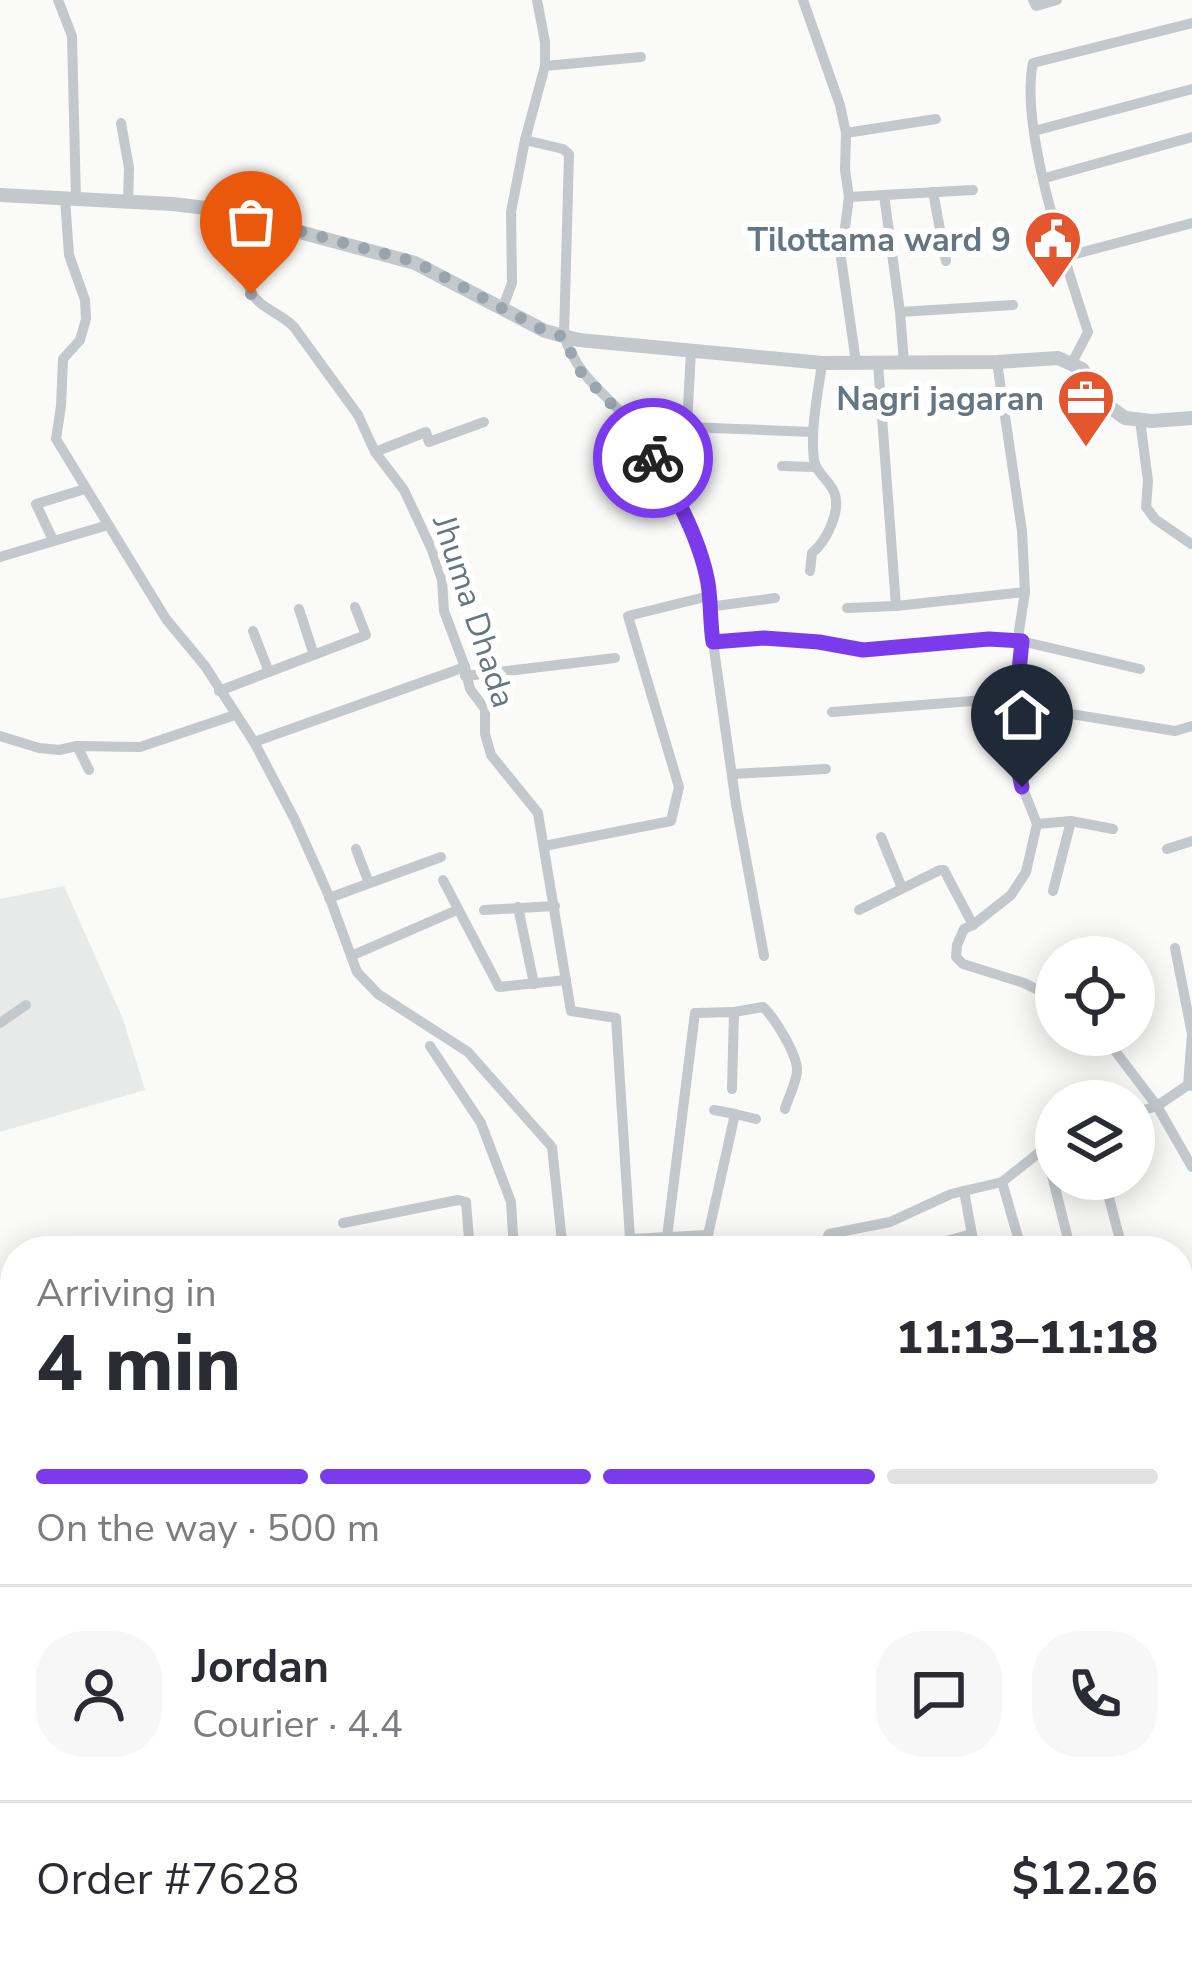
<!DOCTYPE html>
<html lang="en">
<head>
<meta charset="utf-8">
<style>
	body { margin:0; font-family:"Nunito Sans",sans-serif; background:#f7f7f7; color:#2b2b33; height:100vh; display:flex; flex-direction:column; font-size:45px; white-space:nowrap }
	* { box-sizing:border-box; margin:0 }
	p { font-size:39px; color:#7c7c81 }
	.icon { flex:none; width:66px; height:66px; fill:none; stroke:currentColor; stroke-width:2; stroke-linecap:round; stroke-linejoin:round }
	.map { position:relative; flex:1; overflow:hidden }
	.drawer { position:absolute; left:0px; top:1236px; width:1194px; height:747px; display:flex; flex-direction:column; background:#fff; border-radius:48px 48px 0 0; box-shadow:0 6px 30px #0003 }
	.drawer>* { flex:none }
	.buttons { position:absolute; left:1035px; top:936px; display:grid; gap:24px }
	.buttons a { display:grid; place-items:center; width:120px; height:120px; border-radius:50%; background:#fff; box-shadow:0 6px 30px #0003; font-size:60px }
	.pin { position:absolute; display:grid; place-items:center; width:102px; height:102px; color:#fff; margin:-123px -51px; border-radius:50% 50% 50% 0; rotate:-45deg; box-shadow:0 0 12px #0007 }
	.pin .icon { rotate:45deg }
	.courier { position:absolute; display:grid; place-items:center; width:120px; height:120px; margin:-60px; border:9px solid #7c3aed; border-radius:50%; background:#fff; color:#222; box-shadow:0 3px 15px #0007 }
	.overview em { font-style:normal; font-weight:800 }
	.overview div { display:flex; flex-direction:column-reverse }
	.overview { display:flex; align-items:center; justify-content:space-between; height:204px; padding:0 36px }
	h1 { font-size:78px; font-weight:800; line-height:90px }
	.bar { display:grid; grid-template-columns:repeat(4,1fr); gap:18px 12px; align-content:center; height:144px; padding:0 36px }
	.bar i { height:15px; border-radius:9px; background:#e1e1e2 }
	.bar .selected { background:#7c3aed }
	.bar p { grid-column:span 4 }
	.line { display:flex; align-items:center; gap:30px; padding:0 36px; border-top:3px solid #e1e1e2 }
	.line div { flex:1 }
	.round { display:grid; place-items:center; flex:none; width:126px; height:126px; border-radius:48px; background:#f7f7f7 }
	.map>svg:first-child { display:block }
	.built { fill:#e8e9e9 }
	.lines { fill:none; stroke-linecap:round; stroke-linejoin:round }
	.minor { stroke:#c3c8cc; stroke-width:10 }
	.tertiary { stroke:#c3c8cc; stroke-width:14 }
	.done { stroke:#99a4ac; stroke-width:12; stroke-dasharray:0 21.6 }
	.route { stroke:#7c3aed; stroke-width:15 }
	.labels { text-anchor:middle; stroke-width:12; stroke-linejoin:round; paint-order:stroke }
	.poi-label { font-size:33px; font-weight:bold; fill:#657683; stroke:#fff; text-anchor:end }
	.street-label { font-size:33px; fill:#657683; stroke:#fff }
</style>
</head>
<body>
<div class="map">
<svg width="1192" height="1981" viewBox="0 0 1192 1981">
	<rect width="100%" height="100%" fill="#fafaf8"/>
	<polygon class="built" points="64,886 123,1019 145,1090 0,1132 0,899"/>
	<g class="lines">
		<g class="minor">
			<polyline points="58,0 72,36 76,200"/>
			<polyline points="803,0 840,105 846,133 845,170 849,197 841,258 856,362"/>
			<polyline points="1033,0 1036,6 1057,0"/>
			<polyline points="545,66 641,57"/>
			<polyline points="121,123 129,168 128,202"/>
			<polyline points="1034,131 1192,89"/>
			<polyline points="846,133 936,119"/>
			<path d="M 525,140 L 563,149 L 569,154 L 564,336 C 581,385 612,395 638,433 C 669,476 712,552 708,607 L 736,804 L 764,956"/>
			<polyline points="1045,178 1192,137"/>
			<polyline points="933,192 946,261"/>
			<polyline points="884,195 900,312 904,363"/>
			<polyline points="849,197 973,190"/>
			<polyline points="65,199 69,255 85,300 86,319 80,340 63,359 61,406 56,439 166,619 205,666 254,742 295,820 329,896 357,972 378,994 468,1052 552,1147 563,1251"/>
			<path d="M 251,218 L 248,285 C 255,308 279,311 294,327 L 358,415 L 375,452 L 404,490 L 432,550 L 442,580 L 444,611 L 465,667 L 470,689 L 485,709 L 485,734 L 491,755 L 538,813 L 571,1011 L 616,1018 L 630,1239 L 708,1235 L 735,1114 L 756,1119"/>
			<polyline points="1064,257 1192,223"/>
			<polyline points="503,307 512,283 511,212 525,140 545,66 545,42 537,0"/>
			<polyline points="900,312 1013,305"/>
			<polyline points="997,362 1022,531 1025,592 1019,631 1021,649 1012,740 1022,786 1037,824 1026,872 1011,895 973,925 964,929 957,945 956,957 963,964 1024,983 1056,999"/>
			<polyline points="878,363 896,606"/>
			<path d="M 1072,363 L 1088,332 C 1067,267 1019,128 1033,63 L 1192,23"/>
			<polyline points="1140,420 1148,481 1146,507 1155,519 1191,544"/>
			<polyline points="687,427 813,432"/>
			<polyline points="638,432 687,427 691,350"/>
			<polyline points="375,452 426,432 429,442 484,422"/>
			<polyline points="782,466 814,467"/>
			<polyline points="53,540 36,504 85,489"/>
			<polyline points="0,557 108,525"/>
			<path d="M 810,571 L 812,553 C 826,542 842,510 834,492 C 829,480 816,473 814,460 C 810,429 818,394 822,363"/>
			<polyline points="708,607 775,598"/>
			<polyline points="847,608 896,606 1025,592"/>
			<polyline points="299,609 314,655"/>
			<polyline points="253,631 269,672"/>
			<polyline points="713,642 763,638 819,642 863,650 989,639 1021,641 1140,669"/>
			<polyline points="465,676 615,658"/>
			<polyline points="219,691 366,635 355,607"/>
			<polyline points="832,712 985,700 1175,731 1192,726"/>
			<polyline points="0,736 39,748 59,750 77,746 140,747 235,715"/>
			<polyline points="254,742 465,667"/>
			<polyline points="77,746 89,770"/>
			<polyline points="733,774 826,769"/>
			<polyline points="1037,824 1071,821 1113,829"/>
			<polyline points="881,837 902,888"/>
			<polyline points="544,846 671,821 679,787 628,616 709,596"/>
			<polyline points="356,849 369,883"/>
			<polyline points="1167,849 1192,841"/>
			<polyline points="443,880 499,987 566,980"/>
			<polyline points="1053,891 1071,821"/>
			<polyline points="329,898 441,857"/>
			<polyline points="518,907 534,984"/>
			<polyline points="484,910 555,906"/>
			<polyline points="859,910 940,870 944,870 973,925"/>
			<polyline points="1175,948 1192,1034 1188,1085"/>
			<polyline points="351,956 457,910"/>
			<path d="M 734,1012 L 763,1007 C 774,1017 797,1054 797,1070 C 797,1082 788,1098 785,1109"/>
			<polyline points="0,1023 26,1005"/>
			<polyline points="1103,1035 1157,1106 1188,1085 1192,1086"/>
			<polyline points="430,1046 481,1123 511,1202 514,1251"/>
			<polyline points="714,1110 735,1114"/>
			<polyline points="1134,1113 1157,1106 1192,1167"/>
			<polyline points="1045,1148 1071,1251"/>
			<polyline points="1104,1179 1123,1251"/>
			<polyline points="1002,1182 1022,1251"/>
			<polyline points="964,1191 975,1251"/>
			<polyline points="343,1223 458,1200 466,1202 470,1251"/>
			<polyline points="667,1237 695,1013 734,1012 732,1089"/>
			<polyline points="822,1251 829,1234 890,1222 951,1194 1002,1182 1045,1148 1056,1144"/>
			<polyline points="908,1251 972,1234"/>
			<polyline points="1179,1278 1192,1275"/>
			<polyline points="0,1291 15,1292"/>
			<polyline points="0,1332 15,1332"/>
			<polyline points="1179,1420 1192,1415"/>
			<polyline points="1179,1463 1192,1458"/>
			<polyline points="0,1503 15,1504"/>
			<polyline points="1179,1509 1192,1504"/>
			<polyline points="1179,1552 1192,1547"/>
			<polyline points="0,1562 15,1564"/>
			<polyline points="1179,1595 1192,1591"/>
			<polyline points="1179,1646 1192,1647"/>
			<polyline points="0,1740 15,1740"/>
			<polyline points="1179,1757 1192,1756"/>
			<polyline points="15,1804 13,1813 15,1816"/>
			<polyline points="1179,1867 1192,1896"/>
			<polyline points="11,1947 15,1946"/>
			<polyline points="111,1968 115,1981"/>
			<polyline points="157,1968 159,1976 187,1968"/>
			<polyline points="342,1968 345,1981"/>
			<polyline points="456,1968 458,1981"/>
			<polyline points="658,1968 662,1981"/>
			<polyline points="232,1979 324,1968"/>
			<polyline points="508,1981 511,1968"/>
			<polyline points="927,1981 927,1968"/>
		</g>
		<g class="tertiary">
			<polyline points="0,195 173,204 214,209 415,263 545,331 579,340 822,363 997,362 1058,358 1082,369 1107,405 1125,418 1152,421 1192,418"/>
			<polyline points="0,1779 15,1779"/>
		</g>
	</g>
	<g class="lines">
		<polyline class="done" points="251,294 248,286 250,218 416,262 545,331 564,337 578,369 638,432 653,458"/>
		<path class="route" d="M 653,458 C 677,496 700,539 708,583 C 711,602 710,622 713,642 L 764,638 L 819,642 L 863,650 L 989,639 L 1022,641 L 1012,740 L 1022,787"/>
	</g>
	<defs>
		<symbol id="civic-pin" viewBox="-11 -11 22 30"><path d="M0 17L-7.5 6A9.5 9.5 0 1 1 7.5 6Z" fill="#e4572e" stroke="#fff"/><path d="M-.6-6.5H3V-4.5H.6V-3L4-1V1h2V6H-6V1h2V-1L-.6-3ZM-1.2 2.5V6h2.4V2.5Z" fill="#fff"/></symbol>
		<symbol id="office-pin" viewBox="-11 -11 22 30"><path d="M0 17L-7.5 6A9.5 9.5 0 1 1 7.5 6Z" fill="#e4572e" stroke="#fff"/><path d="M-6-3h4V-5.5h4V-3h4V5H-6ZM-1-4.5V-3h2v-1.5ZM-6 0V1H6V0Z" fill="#fff"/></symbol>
	</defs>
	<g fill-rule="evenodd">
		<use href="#civic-pin" x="1020" y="206" width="66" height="90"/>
		<use href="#office-pin" x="1053" y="365" width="66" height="90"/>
	</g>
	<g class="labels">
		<g class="poi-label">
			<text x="1011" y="251">Tilottama ward 9</text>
			<text x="1044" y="410">Nagri jagaran</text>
		</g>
		<g class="street-label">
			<text transform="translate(475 611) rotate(72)" y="12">Jhuma Dhada</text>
		</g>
	</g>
</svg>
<div class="buttons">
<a><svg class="icon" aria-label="locate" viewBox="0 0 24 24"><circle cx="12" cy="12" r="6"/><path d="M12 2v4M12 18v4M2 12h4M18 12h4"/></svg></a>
<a><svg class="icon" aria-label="layers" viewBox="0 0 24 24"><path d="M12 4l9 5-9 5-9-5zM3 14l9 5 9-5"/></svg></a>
</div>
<div class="pin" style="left:251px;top:294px;background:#ea580c"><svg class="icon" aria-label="bag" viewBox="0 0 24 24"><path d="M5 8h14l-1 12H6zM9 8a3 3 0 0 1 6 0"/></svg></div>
<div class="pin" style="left:1022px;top:787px;background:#1f2937"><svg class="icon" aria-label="home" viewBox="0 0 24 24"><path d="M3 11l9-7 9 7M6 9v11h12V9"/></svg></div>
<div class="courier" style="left:653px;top:458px"><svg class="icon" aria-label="bike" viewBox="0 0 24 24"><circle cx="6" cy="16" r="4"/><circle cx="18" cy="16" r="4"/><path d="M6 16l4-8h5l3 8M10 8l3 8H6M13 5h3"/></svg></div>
<section class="drawer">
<div class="overview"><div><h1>4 min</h1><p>Arriving in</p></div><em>11:13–11:18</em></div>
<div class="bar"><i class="selected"></i><i class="selected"></i><i class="selected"></i><i></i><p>On the way · 500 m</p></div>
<div class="line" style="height:216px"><a class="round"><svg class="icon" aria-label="person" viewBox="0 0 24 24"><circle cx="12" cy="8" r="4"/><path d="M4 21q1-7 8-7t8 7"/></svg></a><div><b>Jordan</b><p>Courier · 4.4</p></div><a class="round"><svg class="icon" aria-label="chat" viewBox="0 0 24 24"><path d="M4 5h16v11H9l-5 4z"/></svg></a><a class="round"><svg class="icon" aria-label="phone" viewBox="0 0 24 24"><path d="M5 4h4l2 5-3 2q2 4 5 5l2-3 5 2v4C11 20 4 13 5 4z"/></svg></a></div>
<div class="line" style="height:156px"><div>Order #7628</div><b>$12.26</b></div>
</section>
</div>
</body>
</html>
